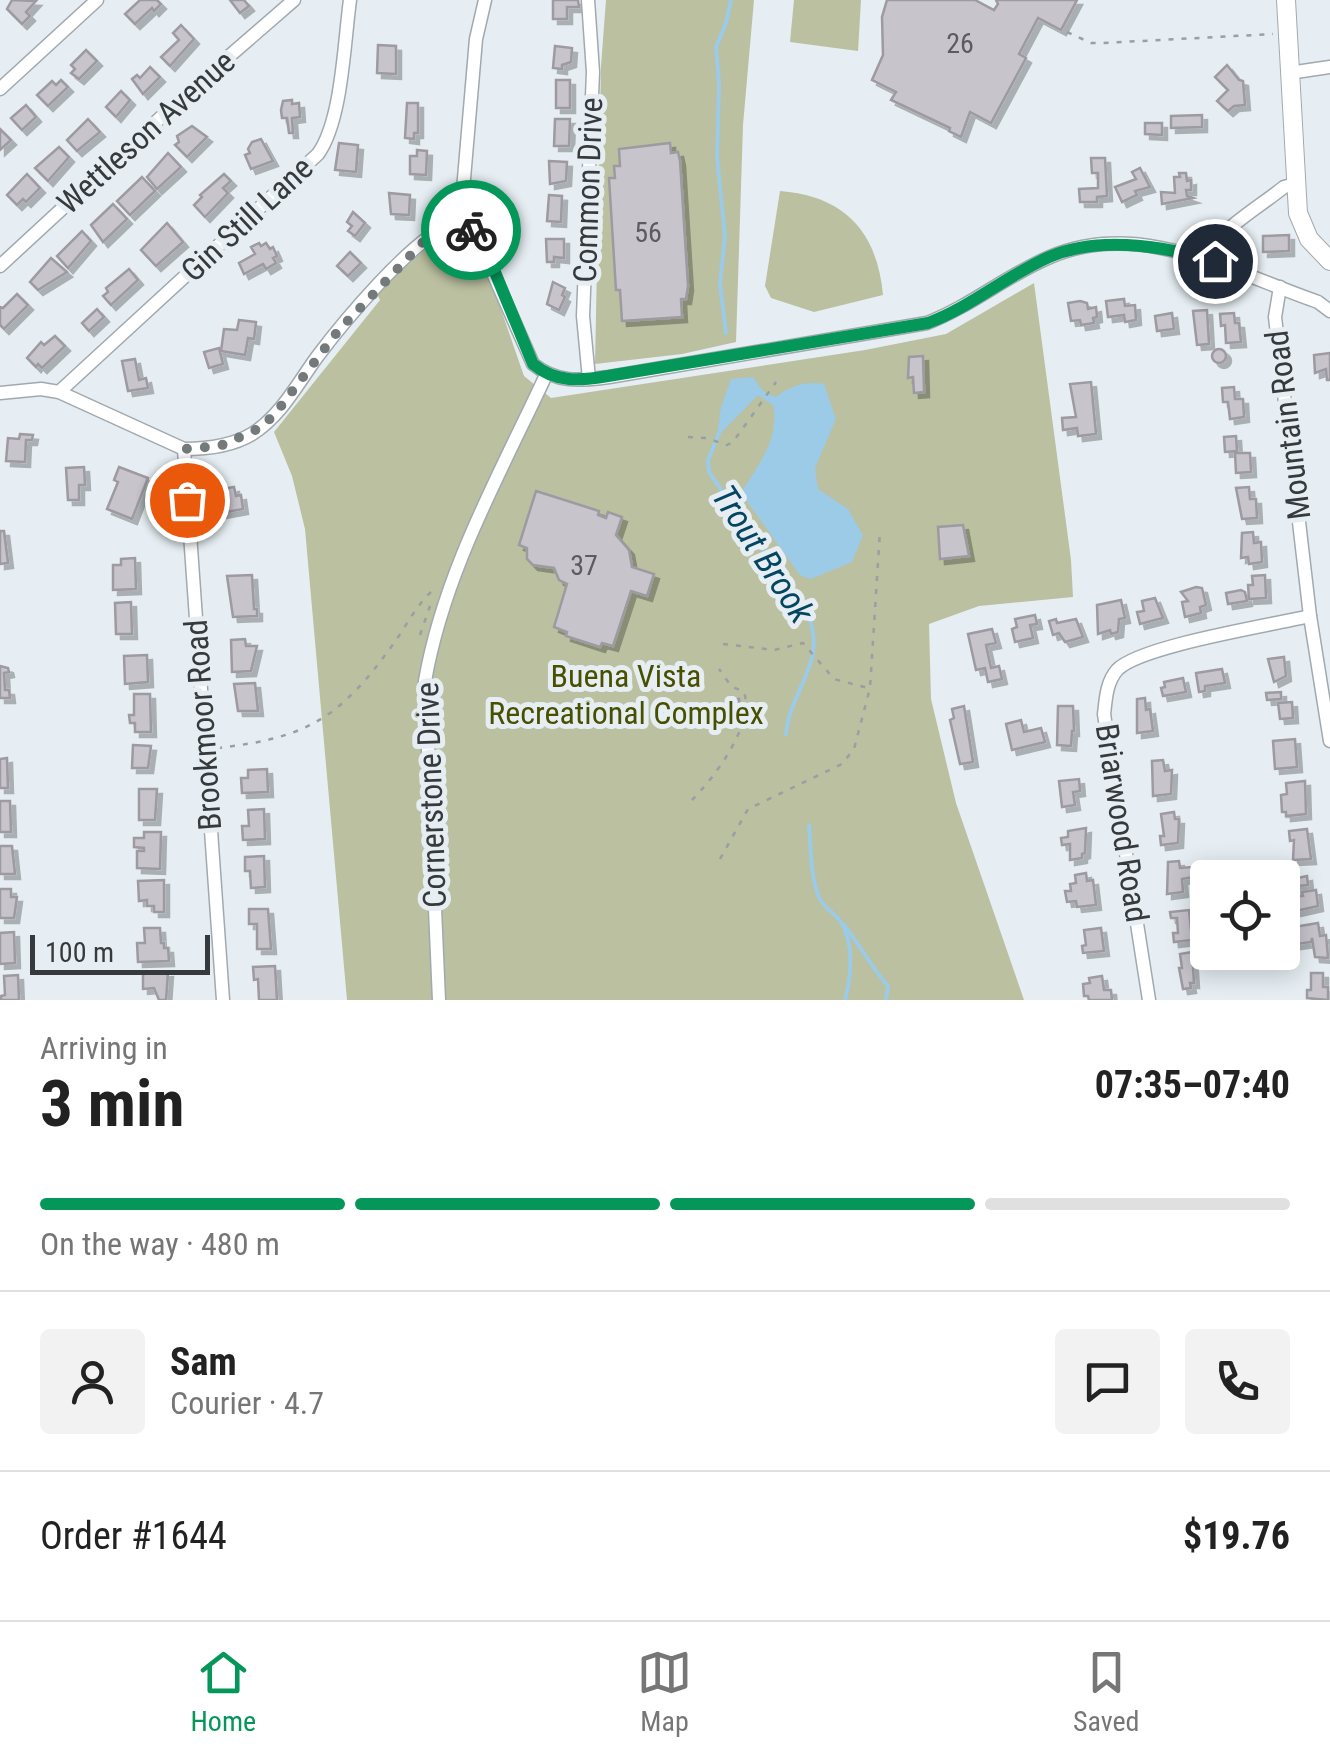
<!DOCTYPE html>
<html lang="en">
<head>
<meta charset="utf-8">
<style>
	body { margin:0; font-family:"Roboto Condensed",sans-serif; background:#f2f2f2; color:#222; height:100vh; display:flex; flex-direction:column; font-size:38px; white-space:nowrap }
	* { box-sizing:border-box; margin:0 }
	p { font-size:32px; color:#767676 }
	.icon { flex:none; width:55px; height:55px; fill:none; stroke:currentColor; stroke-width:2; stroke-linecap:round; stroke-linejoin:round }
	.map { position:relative; height:1000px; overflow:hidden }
	.side { display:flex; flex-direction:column; background:#fff; flex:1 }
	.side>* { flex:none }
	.controls { position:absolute; left:1190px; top:860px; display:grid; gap:20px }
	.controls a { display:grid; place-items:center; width:110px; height:110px; border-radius:10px; background:#fff; box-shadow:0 5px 25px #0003; font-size:50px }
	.scale { position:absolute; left:30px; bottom:25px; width:180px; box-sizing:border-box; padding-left:10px; border:5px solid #373a3c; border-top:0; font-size:28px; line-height:35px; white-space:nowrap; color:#373a3c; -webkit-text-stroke:8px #e6eef3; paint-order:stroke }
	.pin { position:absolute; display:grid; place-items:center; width:85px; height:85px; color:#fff; margin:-42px; border:5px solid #fff; border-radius:50%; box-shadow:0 2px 10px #0007 }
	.courier { position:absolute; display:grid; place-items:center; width:100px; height:100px; margin:-50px; border:8px solid #049759; border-radius:50%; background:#fff; color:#222; box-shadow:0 2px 12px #0007 }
	.head em { font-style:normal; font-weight:700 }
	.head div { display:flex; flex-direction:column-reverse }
	.head { display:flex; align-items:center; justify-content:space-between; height:170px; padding:0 40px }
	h1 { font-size:65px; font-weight:700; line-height:75px }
	.bar { display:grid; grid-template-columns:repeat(4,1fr); gap:15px 10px; align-content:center; height:120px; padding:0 40px }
	.bar i { height:12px; border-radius:8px; background:#e0e0e0 }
	.bar .selected { background:#049759 }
	.bar p { grid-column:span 4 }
	.line { display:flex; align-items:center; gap:25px; padding:0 40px; border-top:2px solid #e0e0e0 }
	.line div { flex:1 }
	.round { display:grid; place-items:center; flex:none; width:105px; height:105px; border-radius:10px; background:#f2f2f2 }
	.tab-bar { display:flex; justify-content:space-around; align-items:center; height:140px; border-top:2px solid #e0e0e0; background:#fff; font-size:28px; color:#767676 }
	.tab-bar a { display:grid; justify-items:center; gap:5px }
	.tab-bar .selected { color:#049759 }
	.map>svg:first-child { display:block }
	.green { fill:#bac0a0 }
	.water { fill:#9bcbe7 }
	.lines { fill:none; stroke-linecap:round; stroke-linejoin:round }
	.stream { stroke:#9bcbe7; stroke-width:4 }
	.building { fill:#c8c4cc; stroke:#9e9aa1; stroke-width:2.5; filter:url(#shadow) }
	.minor-casing { stroke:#a2a9ae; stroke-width:15 }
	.secondary-casing { stroke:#a2a9ae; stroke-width:20 }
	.path { stroke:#999fa3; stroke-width:2.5; stroke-dasharray:5 8; stroke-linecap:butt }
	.minor { stroke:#fff; stroke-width:12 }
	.secondary { stroke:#fff; stroke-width:18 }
	.done { stroke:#74797c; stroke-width:10; stroke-dasharray:0 18 }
	.route { stroke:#049759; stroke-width:12 }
	.labels { text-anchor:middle; stroke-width:10; stroke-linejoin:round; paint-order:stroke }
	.number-label { font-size:28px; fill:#5b5c60 }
	.street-label { font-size:32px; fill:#373a3c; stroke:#e6eef3 }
	.park-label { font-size:32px; fill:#485000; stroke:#e6eef3 }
	.water-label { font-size:35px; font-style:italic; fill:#044561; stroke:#e6eef3 }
</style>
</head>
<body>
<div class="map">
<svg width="1330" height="1000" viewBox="0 0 1330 1000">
	<defs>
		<filter id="shadow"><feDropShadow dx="5" dy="5" stdDeviation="0" flood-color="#0004"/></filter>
	</defs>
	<rect width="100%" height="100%" fill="#e6eef3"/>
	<g class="green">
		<polygon points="606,0 754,0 743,125 736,342 682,354 595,364 601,66"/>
		<polygon points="794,0 861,0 858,51 790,42"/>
		<path d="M 780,191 C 844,196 877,231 883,295 L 814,312 L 771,298 L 765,286 Z"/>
		<polygon points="443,234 477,240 524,376 551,398 865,350 946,334 1034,283 1071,560 1073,597 979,606 929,624 931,699 956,803 1024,1000 347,1000 305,529 292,476 274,432 380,300 376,292"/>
	</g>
	<path class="water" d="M 753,377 L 764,392 L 776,397 C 791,385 806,381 824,384 L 836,419 L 815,468 L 818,489 L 848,509 L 863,535 L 852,562 L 811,579 L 800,575 L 741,493 C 758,465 780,439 773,405 L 758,395 L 717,437 L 721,407 L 731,379 Z"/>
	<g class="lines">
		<g class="stream">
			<polyline points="726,333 720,284 725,236 717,157 719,84 716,47 726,23 731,0"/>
			<path d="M 719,433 L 708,460 L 709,472 L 808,615 C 828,663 790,689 786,734"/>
			<path d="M 809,825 C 811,848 810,876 819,897 C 824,909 834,912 840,921 C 855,942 851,977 845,1000"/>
			<path d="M 844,925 C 860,945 871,967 888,986 L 886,1000"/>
		</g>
	</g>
	<g class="building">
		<polygon points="12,0 36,1 26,12 30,16 22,24 7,9"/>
		<polygon points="140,0 157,0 161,4 154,11 152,8 135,24 125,14"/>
		<polygon points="230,0 244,0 249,6 240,13"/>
		<polygon points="553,0 578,0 579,7 567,7 567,19 553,19"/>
		<polygon points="887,0 975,0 994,10 998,4 996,0 1077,0 1061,30 1038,18 1019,54 1026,58 991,123 970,112 961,137 949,131 950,128 891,100 896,92 872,80 883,55 882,17"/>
		<polygon points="181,25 194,39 170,66 161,57 179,40 173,33"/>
		<polygon points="378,45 396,46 396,74 377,73"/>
		<polygon points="555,46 572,48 571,62 562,65 562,69 553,68"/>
		<polygon points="86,50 97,61 79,79 71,73 75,69 71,65"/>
		<polygon points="1227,65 1239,80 1243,81 1245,105 1234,106 1228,111 1217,101 1228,90 1215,77"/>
		<polygon points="150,67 160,77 143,94 132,79 137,75 140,78"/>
		<polygon points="61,80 68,87 48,106 37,95 52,81 56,85"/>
		<rect x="556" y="80" width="14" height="28"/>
		<polygon points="121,91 130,100 116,117 106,107"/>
		<polygon points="292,100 292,104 299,103 300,117 292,118 293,133 289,133 287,118 282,118 281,110 283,101"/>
		<polygon points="407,103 418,103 418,133 414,133 414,139 405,138"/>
		<polygon points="26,105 36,117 22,130 11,118"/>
		<polygon points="1202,115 1202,127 1171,128 1171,116"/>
		<polygon points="88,119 100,132 77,151 67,140"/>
		<polygon points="555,119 570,119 569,146 554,146"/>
		<polygon points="1145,123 1162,123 1162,135 1145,134"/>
		<polygon points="192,126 207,137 187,157 175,145 179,142 177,136"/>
		<polygon points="0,129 11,140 0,150"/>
		<polygon points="261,139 273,161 251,169 245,155 250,153 248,149 252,142"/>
		<polygon points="339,143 358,145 356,172 335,170"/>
		<polygon points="670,143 671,153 678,152 680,161 688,286 686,299 681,299 682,317 622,321 620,290 616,290 609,178 615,178 614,166 620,166 619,149"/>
		<polygon points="59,147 69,157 48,181 35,168"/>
		<polygon points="417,150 427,151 426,175 410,174 410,156 417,156"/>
		<polygon points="168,153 181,167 157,189 147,177"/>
		<polygon points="1091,158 1105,158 1107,196 1097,197 1097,202 1080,202 1079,189 1098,188 1098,173 1092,173"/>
		<polygon points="549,161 567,162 566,181 550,184"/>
		<polygon points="1140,168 1150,187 1135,191 1137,195 1122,202 1115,187 1136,179 1132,172"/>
		<polygon points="1179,173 1186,173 1187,181 1191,180 1191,190 1186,190 1187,196 1193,198 1162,204 1161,192 1175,193 1174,177 1180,177"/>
		<polygon points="27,174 40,188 26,202 23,199 17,205 7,195"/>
		<polygon points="224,174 231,181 223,188 228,193 205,217 194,205 202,197 200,195"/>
		<polygon points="142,177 155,191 130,215 117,201"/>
		<polygon points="389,193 410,195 409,215 391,214"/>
		<polygon points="549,195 562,196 561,222 547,221"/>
		<polygon points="113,204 127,219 103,242 91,225"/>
		<polygon points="353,212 365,223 355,236 348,231 352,226 347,222"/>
		<polygon points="167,223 183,242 156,266 141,250"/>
		<polygon points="82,231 91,241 68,268 57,256"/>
		<polygon points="1289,235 1289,251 1263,252 1263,236"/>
		<polygon points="546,239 564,239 564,258 554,257 554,262 547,262"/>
		<polygon points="259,243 261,246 266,243 270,249 273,247 277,256 273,258 276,263 266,269 263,264 244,274 239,263 255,254 251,247"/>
		<polygon points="350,252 361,263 348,276 337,266"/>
		<polygon points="51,258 67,272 38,290 30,282"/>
		<polygon points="129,269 138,280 111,305 103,296 108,292 106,288"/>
		<polygon points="553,282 565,288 562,295 565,297 559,310 547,304"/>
		<polygon points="17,294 28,305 4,329 0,325 0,307 3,308"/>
		<polygon points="1124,299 1125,306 1135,305 1136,320 1125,322 1124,315 1108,317 1106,301"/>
		<polygon points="1080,301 1087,303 1088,309 1096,307 1097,317 1093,318 1094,323 1081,325 1080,320 1071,321 1068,303"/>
		<polygon points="97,309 104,317 89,331 82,323"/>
		<polygon points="1207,310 1209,344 1197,345 1193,311"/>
		<polygon points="1172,313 1174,329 1157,331 1155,316"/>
		<polygon points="1234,313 1235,323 1239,323 1241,342 1226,343 1225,325 1221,326 1220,314"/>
		<polygon points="239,320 256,322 254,339 248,338 245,355 221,351 224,329 237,330"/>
		<polygon points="55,336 65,346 42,368 38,364 36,367 27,358 41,342 44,345"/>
		<polygon points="219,348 223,364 209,368 204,352"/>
		<circle cx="1219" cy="356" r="7"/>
		<polygon points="1330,353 1330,380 1327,380 1326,369 1315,373 1314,355"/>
		<polygon points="923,356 924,392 914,393 913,377 908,378 909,357"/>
		<polygon points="135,359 139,380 146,378 148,388 128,391 122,361"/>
		<polygon points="1091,382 1096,434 1078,436 1077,428 1063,430 1062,418 1076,417 1070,384"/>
		<polygon points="1234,387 1235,399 1243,399 1244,417 1230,419 1228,402 1223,402 1222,388"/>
		<polygon points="20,434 33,435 32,440 26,440 25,462 6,461 8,438 19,439"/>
		<polygon points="1236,436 1237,451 1225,452 1224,437"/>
		<polygon points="1235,453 1250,453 1251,472 1236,473"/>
		<polygon points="84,467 85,485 79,485 79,500 68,500 66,468"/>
		<polygon points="119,467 148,478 132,519 107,509 118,482 114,480"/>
		<polygon points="234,487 236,496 241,495 243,509 221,513 217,490"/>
		<polygon points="1249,487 1250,499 1256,499 1257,518 1242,519 1236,488"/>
		<polygon points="536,491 599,511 598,515 606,518 608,512 622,517 616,535 629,550 632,567 654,574 647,596 631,591 613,646 602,643 600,647 566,636 567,632 554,627 567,584 559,580 554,568 533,565 527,559 527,548 519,545"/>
		<polygon points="963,525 969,556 940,559 938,527"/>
		<polygon points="0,531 4,531 8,563 0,564"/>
		<polygon points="1253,532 1254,543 1261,542 1262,562 1249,564 1248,557 1241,558 1242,533"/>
		<polygon points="135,558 136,589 113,590 113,565 121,565 121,559"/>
		<polygon points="252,575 254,609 257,609 257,616 233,617 227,576"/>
		<polygon points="1265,575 1266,598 1249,599 1248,585 1253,585 1252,576"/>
		<polygon points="1196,587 1202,588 1206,605 1200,607 1201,613 1185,617 1182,602 1188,601 1181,592"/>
		<polygon points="1241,590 1245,592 1247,601 1228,604 1226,593"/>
		<polygon points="1155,598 1163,618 1140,624 1137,612 1144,611 1142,601"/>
		<polygon points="1121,600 1125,618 1119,619 1118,632 1111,634 1110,630 1098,634 1097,605"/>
		<polygon points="131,602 132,634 116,634 115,603"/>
		<polygon points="1035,615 1037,624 1030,625 1033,638 1015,642 1012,629 1017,627 1015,619"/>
		<polygon points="1056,619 1057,623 1076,619 1083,637 1065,642 1059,633 1053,635 1049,621"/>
		<polygon points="992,629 996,643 986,645 991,668 999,666 1002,679 988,682 985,668 976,670 968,634"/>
		<polygon points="245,639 246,646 257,646 251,671 232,672 231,640"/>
		<polygon points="147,655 148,682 125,684 124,656"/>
		<polygon points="1284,657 1286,676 1274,682 1268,659"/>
		<polygon points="0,666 8,668 9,672 4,673 5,690 9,690 10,698 0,698"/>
		<polygon points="1222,669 1225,683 1205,686 1205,691 1199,692 1196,673"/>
		<polygon points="1183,678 1186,692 1163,696 1161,688 1165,687 1164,682"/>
		<polygon points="255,683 258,711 238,711 234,684"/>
		<polygon points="1281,692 1281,699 1267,700 1266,693"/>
		<polygon points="134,694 150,694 151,732 135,732 135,723 130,723 129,715 134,715"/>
		<polygon points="1145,698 1146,710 1150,709 1153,731 1137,733 1137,699"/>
		<polygon points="739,699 740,711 731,711 731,700"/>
		<polygon points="1292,702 1293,718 1280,719 1278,703"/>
		<polygon points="964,706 973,762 960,764 950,720 954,718 952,709"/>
		<polygon points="1058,706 1073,706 1074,731 1072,731 1071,746 1057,745"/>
		<polygon points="1021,720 1024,732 1041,728 1045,742 1012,750 1006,724"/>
		<polygon points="1295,739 1297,767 1275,769 1273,741"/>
		<polygon points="133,745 151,746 148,768 132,768"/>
		<polygon points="7,758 8,788 0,788 0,759"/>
		<polygon points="1163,760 1165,771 1172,770 1171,794 1153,796 1152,761"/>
		<polygon points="267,769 268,792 242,793 241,778 248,778 248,770"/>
		<polygon points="1079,779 1080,791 1073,792 1075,805 1062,807 1059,781"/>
		<polygon points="1305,781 1306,814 1286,816 1286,812 1282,812 1281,795 1287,794 1286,783"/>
		<polygon points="139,789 157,789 155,820 139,820"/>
		<polygon points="0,801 10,801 11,832 0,832"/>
		<polygon points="264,809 265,839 243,840 242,826 249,826 248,810"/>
		<polygon points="1174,812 1175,819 1179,819 1178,843 1161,845 1160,836 1164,836 1161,814"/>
		<polygon points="1086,828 1085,853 1082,854 1082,858 1070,860 1070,844 1062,845 1061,838 1068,837 1068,831"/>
		<polygon points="1307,829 1311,859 1293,860 1294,840 1290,841 1289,831"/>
		<polygon points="144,832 161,832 160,869 137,868 137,851 144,851 144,848 134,847 134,838 144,838"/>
		<polygon points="0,846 12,846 15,874 0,874"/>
		<polygon points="264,856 265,887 251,888 250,871 245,871 245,857"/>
		<polygon points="1179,861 1180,868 1192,867 1193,877 1182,879 1183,892 1167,894 1168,862"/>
		<polygon points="1086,873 1087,881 1093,880 1096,905 1077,907 1076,901 1067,902 1065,891 1071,891 1070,884 1076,883 1075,875"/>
		<polygon points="1307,876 1308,885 1298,886 1299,893 1289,893 1288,880"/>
		<polygon points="164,880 164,912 154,912 154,906 147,906 147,900 139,901 138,881"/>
		<polygon points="0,889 11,889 11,897 17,897 14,918 0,918"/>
		<polygon points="1316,890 1318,906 1296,911 1294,897 1303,896 1302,892"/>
		<polygon points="249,909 268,909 271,949 257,949 257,924 249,924"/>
		<polygon points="1189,910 1192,940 1174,942 1173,933 1178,933 1177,918 1171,918 1170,912"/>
		<polygon points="1318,923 1320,936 1326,935 1328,958 1315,957 1312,938 1311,942 1282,946 1282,929"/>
		<polygon points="144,928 160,928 161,943 164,943 164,948 168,948 169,961 138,962 137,943 145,943"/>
		<polygon points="1101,928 1104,951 1083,953 1082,946 1086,945 1084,930"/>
		<polygon points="14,932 15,963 0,964 0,933"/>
		<polygon points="1192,952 1194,983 1190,983 1191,988 1183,989 1179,968 1182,968 1180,954"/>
		<polygon points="275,966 277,1000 259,1000 258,979 254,980 253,967"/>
		<polygon points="168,972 166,1000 159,1000 154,988 143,989 143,974"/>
		<polygon points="1311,973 1323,973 1323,987 1328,987 1328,1000 1307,998 1307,990 1311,990"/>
		<polygon points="18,975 19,1000 1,1000 1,996 5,995 4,976"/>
		<polygon points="1102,976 1104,990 1111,990 1112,1000 1089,1000 1088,996 1084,996 1083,984 1090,983 1089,978"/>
	</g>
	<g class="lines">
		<defs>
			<g id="minor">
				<polyline points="588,0 593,72 583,316 589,379"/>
				<polyline points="1289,73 1330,67"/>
				<polyline points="0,89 97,0"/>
				<polyline points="460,225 476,39 485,0"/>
				<path d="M 1204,258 C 1220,229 1258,208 1284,187 L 1295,184"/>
				<polyline points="0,266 196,85 294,0"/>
				<polyline points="1280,287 1275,317 1310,616 1330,741"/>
				<path d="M 59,392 L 318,154 C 342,121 344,43 350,0"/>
				<path d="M 0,393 L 41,389 L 59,392 L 184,449 C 207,449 232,446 252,434 C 281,416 298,383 317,357 C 344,321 410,242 449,225 L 469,228 L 477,237 L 533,364 C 556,383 580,381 609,377 L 927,323 C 971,306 1007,275 1050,257 C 1141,218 1234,273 1318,302 L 1330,311"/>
				<polyline points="184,449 223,1000"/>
				<path d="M 439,1000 L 425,681 C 444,572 500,474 546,375"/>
				<path d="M 1149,1000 L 1104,714 C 1106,699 1106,683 1117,670 C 1139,646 1272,625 1310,616"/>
			</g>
			<polyline id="secondary" points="1286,0 1298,213 1309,239 1330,261"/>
		</defs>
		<use href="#minor" class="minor-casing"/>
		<use href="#secondary" class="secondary-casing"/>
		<g class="path">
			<polyline points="1067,32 1091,43 1103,43 1273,34"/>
			<polyline points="688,437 706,438 727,445 733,442 776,382"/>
			<polyline points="157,487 176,495"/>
			<polyline points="420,635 430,606"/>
			<polyline points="723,644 774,650 803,643 834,679 868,688"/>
			<path d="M 217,748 C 309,738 341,717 394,643 C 407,625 419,600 436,588"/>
			<path d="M 692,800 C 714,778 755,724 744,692 L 731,686 L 719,669"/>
			<polyline points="720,859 748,809 842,764 854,749 870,688 880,531"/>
		</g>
		<use href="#minor" class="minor"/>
		<use href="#secondary" class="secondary"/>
	</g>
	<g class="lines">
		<polyline class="done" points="187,500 184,449 220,446 260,428 275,414 338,331 426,239 449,225 460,224 471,230"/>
		<path class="route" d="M 471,230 L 487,253 L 533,364 C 556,383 580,381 608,376 L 928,323 C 971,307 1006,276 1049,257 C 1100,235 1163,246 1215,261"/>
	</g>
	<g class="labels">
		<g class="number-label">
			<text x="960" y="53">26</text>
			<text x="648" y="242">56</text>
			<text x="584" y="575">37</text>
		</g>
		<g class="street-label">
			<text transform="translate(146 132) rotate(-42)" y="11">Wettleson Avenue</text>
			<text transform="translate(588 190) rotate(-88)" y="11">Common Drive</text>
			<text transform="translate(247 219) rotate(-43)" y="11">Gin Still Lane</text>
			<text transform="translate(1288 425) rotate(-97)" y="11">Mountain Road</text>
			<text transform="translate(203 725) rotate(-94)" y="11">Brookmoor Road</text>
			<text transform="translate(431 795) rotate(-92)" y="11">Cornerstone Drive</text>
			<text transform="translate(1122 823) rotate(81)" y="11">Briarwood Road</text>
		</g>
		<g class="park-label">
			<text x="626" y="687">Buena Vista<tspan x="626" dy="37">Recreational Complex</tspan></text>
		</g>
		<g class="water-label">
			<text transform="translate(763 554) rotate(57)" y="12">Trout Brook</text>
		</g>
	</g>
</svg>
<div class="controls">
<a><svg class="icon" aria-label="locate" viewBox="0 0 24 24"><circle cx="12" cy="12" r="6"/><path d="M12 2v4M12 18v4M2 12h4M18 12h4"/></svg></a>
</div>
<div class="scale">100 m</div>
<div class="pin" style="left:187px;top:500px;background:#ea580c"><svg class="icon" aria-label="bag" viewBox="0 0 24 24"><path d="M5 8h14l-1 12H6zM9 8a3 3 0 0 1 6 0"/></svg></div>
<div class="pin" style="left:1215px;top:261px;background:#1f2937"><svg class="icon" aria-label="home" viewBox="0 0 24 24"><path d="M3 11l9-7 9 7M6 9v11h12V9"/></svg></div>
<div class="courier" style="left:471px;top:230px"><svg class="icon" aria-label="bike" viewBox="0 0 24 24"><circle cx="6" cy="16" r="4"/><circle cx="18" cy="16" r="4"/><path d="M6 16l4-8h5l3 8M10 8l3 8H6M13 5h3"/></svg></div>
</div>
<section class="side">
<div class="head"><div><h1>3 min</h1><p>Arriving in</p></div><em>07:35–07:40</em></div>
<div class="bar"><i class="selected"></i><i class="selected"></i><i class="selected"></i><i></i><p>On the way · 480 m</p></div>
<div class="line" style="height:180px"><a class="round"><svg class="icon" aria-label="person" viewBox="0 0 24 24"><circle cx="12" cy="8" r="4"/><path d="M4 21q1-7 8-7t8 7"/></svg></a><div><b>Sam</b><p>Courier · 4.7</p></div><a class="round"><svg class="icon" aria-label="chat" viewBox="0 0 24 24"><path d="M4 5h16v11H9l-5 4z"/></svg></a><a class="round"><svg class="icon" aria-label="phone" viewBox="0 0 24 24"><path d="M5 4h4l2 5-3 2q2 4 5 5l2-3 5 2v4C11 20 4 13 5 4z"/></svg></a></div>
<div class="line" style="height:130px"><div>Order #1644</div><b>$19.76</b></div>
</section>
<nav class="tab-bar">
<a class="selected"><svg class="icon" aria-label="home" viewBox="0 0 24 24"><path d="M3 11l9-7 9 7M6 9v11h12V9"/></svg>Home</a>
<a><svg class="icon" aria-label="map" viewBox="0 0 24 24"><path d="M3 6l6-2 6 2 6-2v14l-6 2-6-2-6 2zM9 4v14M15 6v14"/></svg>Map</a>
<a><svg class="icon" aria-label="saved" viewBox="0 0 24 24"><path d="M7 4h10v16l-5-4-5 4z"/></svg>Saved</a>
</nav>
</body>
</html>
